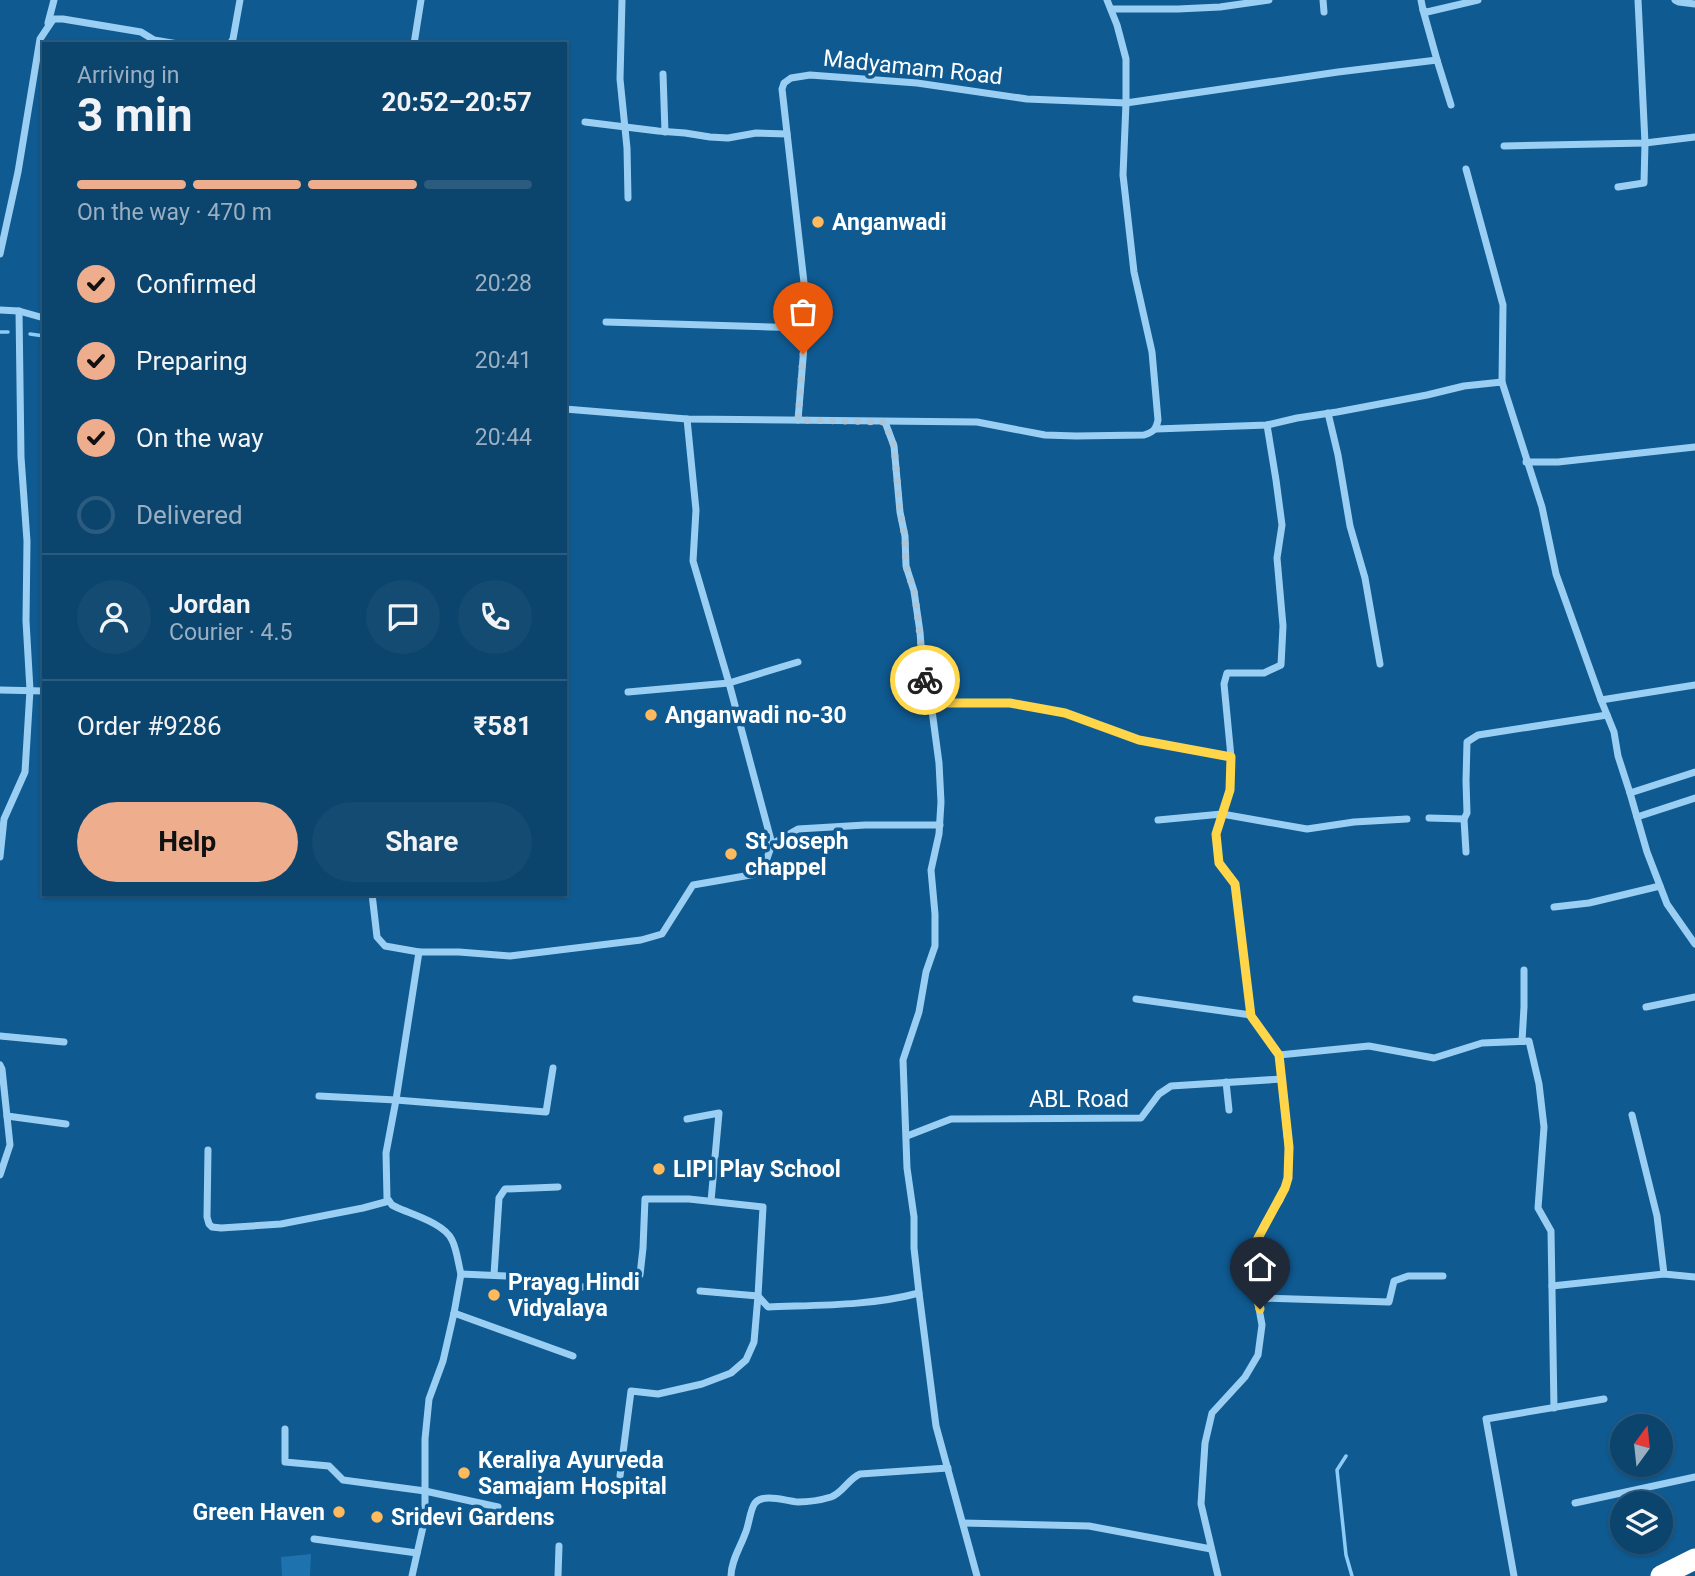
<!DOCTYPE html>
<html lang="en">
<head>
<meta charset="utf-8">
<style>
	body { margin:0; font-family:Roboto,sans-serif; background:#144b72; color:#f1f3f6; height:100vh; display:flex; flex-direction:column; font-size:26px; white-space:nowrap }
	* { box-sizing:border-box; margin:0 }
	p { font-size:23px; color:#9ab0c2 }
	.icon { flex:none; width:38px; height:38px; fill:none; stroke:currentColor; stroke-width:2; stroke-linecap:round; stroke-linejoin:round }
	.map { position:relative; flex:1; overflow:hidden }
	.drawer { position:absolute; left:42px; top:42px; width:525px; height:854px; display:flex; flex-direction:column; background:#0b446d; border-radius:0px; box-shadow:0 2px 5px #0004,0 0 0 2px #2b5c80 }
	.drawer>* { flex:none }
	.needle { width:46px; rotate:15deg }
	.controls { position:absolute; left:1610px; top:1414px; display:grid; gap:14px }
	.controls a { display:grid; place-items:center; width:63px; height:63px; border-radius:50%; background:#0b446d; box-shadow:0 2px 5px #0004,0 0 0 2px #2b5c80; font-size:35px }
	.pin { position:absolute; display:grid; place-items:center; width:60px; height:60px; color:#fff; margin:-72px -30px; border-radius:50% 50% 50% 0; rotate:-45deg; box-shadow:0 0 7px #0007 }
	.pin .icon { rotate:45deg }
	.courier { position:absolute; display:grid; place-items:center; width:70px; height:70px; margin:-35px; border:5px solid #ffd54a; border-radius:50%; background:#fff; color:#222; box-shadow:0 2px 9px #0007 }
	.overview em { font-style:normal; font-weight:700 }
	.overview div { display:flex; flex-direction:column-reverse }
	.overview { display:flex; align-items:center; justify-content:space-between; height:119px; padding:0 35px }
	h1 { font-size:46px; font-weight:700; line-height:52px }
	.bar { display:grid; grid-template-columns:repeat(4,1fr); gap:10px 7px; align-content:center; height:84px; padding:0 35px }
	.bar i { height:9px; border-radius:5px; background:#2b5c80 }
	.bar .active { background:#eead8d }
	.bar p { grid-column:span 4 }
	.line { display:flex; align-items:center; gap:18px; padding:0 35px; border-top:2px solid #2b5c80 }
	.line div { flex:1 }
	.round { display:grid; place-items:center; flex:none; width:74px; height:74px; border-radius:37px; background:#144b72 }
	ol { padding:0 35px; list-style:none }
	li { display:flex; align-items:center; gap:21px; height:77px }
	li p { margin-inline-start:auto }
	li .icon { padding:7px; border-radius:50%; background:#eead8d; color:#111; stroke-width:4 }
	li:last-child { color:#9ab0c2 }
	li i { width:38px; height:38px; border:4px solid #2b5c80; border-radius:50% }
	.cta { display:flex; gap:14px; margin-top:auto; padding:14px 35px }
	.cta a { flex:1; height:80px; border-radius:42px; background:#eead8d; color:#111; font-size:28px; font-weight:700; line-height:80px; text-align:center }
	.cta a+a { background:#144b72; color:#f1f3f6 }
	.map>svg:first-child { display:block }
	.green { fill:#1e73af }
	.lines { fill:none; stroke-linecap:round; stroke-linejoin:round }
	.stream { stroke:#8cccf7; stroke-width:3.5 }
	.street { stroke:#9acff3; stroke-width:7 }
	.highway { stroke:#fff; stroke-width:21 }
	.done { stroke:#abc5d8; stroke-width:7; stroke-dasharray:0 12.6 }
	.route { stroke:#ffd54a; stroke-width:9 }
	.poi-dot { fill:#ffba5d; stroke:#0f5a91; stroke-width:2.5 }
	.labels { text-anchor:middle; stroke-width:7; stroke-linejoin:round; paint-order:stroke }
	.street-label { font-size:23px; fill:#fff; stroke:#0f5a91 }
	.poi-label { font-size:23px; font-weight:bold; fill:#fff; stroke:#0f5a91; text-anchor:start }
</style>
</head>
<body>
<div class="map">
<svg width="1695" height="1576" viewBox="0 0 1695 1576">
	<rect width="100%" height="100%" fill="#0f5a91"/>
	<polygon class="green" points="311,1554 310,1576 282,1576 281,1557"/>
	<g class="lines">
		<g class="stream">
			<polyline points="0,332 8,332"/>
			<polyline points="30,334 44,336"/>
			<polyline points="1346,1456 1337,1470 1346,1555 1352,1576"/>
		</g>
		<g class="street">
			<polyline points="622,0 620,79 627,148 628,198"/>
			<polyline points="1323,0 1324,12"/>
			<polyline points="1421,0 1423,10 1427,12 1478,0"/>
			<polyline points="1675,0 1679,2 1695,4"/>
			<polyline points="1111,9 1178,9 1220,7 1269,0"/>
			<polyline points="48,23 54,0"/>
			<polyline points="230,44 233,39 240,0"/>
			<polyline points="414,44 421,0"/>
			<polyline points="1437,60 1451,105"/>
			<polyline points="663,74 665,132"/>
			<polyline points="585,122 658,131 685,133 710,137 728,138 756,133 787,134"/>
			<polyline points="1504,146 1645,143 1695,137"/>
			<polyline points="1466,169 1503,305 1502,382"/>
			<polyline points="1618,187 1644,183 1645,143 1638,0"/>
			<polyline points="0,254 18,172 40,39 52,21 54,19 63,19 141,32 154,40 178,44"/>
			<polyline points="0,310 19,311 44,318"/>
			<polyline points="606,322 806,328"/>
			<path d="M 565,409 L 687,419 L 977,422 L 1045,435 L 1076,436 L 1144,435 C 1153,432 1156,430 1158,420 L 1152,352 L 1134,272 L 1123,175 L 1126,103 L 1126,59 L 1117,25 L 1107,0"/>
			<polyline points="1328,413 1338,455 1350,526 1365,578 1380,664"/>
			<polyline points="687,419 696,510 693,561 729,683 772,844"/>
			<polyline points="798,420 807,309 782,89 784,83 791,78 810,75 917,83 1027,99 1126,103 1338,72 1437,60 1423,10"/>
			<polyline points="1156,429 1267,425 1297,418 1337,412 1427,395 1464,386 1502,382 1542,507 1556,574 1601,700 1614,732 1618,756 1630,793 1647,852 1667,904 1695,944"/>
			<polyline points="1526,462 1558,462 1695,447"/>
			<polyline points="0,690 44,691"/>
			<polyline points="628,692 729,683 798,662"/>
			<polyline points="1601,700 1695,685"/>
			<polyline points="931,703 1010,703 1065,713 1139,740 1231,757"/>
			<polyline points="1630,793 1695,772"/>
			<polyline points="1637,817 1695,798"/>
			<polyline points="1429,818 1464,819 1467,813 1466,781 1467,742 1478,735 1607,715"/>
			<polyline points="1464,819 1466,852"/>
			<polyline points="1158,820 1222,814 1307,829 1354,822 1407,819"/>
			<polyline points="0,857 4,819 25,772 30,690 26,621 27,541 21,457 19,311"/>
			<polyline points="372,894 377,937 385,946 419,952 459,952 510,956 641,940 662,934 693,885 762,873 772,844 798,829 865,825 940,825"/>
			<polyline points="1554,907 1589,903 1660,886"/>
			<path d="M 419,952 L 396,1100 L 386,1153 L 387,1198 L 392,1205 L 398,1208 C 414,1215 445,1224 452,1240 C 457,1250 458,1263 461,1274"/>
			<polyline points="1136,999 1251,1015"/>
			<polyline points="1646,1007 1695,997"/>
			<polyline points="0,1036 64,1042"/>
			<polyline points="1522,1041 1524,1007 1524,970"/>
			<polyline points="1279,1055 1369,1046 1434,1058 1482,1043 1529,1041 1539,1084 1544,1127 1538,1208 1551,1231 1554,1408"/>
			<polyline points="0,1065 2,1069 10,1145 0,1175"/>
			<polyline points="1226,1082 1229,1110"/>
			<polyline points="319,1096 396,1100 546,1112 553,1068"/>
			<polyline points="1632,1115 1657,1216 1664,1274 1695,1277"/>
			<polyline points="7,1116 66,1124"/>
			<polyline points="687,1119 719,1113 711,1201"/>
			<polyline points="907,1136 951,1119 1141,1118 1159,1094 1171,1086 1282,1079"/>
			<polyline points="208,1150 207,1217 209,1224 212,1227 221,1228 281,1224 363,1208 389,1201"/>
			<polyline points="494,1275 499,1198 505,1189 558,1187"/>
			<polyline points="1552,1286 1664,1274"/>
			<polyline points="919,1293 936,1426 977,1576"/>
			<polyline points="1258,1298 1389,1302 1394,1281 1408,1276 1443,1276"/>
			<polyline points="454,1313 573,1356"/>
			<polyline points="285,1429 285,1462 329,1466 343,1480 425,1491 498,1507"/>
			<polyline points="620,1476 631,1391 658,1394 702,1384 731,1373 746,1360 754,1342 758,1296 700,1291"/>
			<polyline points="1575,1503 1695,1477"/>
			<polyline points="963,1523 1089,1526 1211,1549"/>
			<polyline points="314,1539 417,1553"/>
			<path d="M 412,1576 L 425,1518 L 425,1439 L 429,1399 L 443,1361 L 454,1313 L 461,1274 L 506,1276 L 582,1287 L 619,1283 L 640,1275 L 643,1248 L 645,1199 L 689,1199 L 763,1207 L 758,1296 L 768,1307 C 818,1305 870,1306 919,1293 L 914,1248 L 914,1217 L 907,1168 L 903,1060 L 919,1012 L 926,972 L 935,946 L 935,914 L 931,870 L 939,834 L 941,802 L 939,763 L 931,703 L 923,672 L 920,632 L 914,591 L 906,566 L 905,536 L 900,512 L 894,446 L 885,422"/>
			<polyline points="558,1576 559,1546"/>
			<path d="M 731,1576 C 731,1561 740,1548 745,1534 C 749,1526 750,1509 755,1503 C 763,1493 786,1501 798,1502 C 808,1502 821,1500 831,1497 C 843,1493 848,1479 860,1474 L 948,1468"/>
			<polyline points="1218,1576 1201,1504 1205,1443 1212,1413 1245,1377 1258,1355 1262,1325 1254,1281 1253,1255 1258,1238 1265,1223 1280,1200 1285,1188 1288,1178 1289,1154 1279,1055 1251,1015 1235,884 1219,863 1216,834 1230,790 1231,757 1224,684 1227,673 1264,673 1281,665 1283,626 1277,558 1282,525 1276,480 1267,425"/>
			<polyline points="1514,1576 1486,1419 1604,1399"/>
		</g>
		<polyline class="highway" points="1661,1576 1695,1559"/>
	</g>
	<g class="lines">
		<polyline class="done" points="803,354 798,420 885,422 894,446 900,512 905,537 906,566 914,591 917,611 925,680"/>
		<polyline class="route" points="925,680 931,703 1010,703 1065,713 1139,740 1231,757 1230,790 1216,834 1219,863 1235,884 1251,1016 1279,1055 1289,1147 1288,1178 1285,1188 1258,1238 1253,1255 1254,1281 1260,1309"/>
	</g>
	<g class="poi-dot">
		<circle cx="818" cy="222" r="7"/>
		<circle cx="651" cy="715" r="7"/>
		<circle cx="731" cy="854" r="7"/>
		<circle cx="659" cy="1169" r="7"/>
		<circle cx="494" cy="1295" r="7"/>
		<circle cx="464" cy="1473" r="7"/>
		<circle cx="339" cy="1512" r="7"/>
		<circle cx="377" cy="1517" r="7"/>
	</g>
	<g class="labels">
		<g class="street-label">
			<text transform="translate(913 67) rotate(6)" y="8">Madyamam Road</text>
			<text x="1079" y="1107">ABL Road</text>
		</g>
		<g class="poi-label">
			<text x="832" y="230">Anganwadi</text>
			<text x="665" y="723">Anganwadi no-30</text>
			<text x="745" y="849">St Joseph<tspan x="745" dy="26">chappel</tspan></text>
			<text x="673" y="1177">LIPI Play School</text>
			<text x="508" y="1290">Prayag Hindi<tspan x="508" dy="26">Vidyalaya</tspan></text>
			<text x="478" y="1468">Keraliya Ayurveda<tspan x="478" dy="26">Samajam Hospital</tspan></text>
			<text x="325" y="1520" text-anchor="end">Green Haven</text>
			<text x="391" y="1525">Sridevi Gardens</text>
		</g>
	</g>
</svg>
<div class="controls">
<a><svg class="needle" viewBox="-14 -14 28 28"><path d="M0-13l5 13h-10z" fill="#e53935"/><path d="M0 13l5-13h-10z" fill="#9ab0c2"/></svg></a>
<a><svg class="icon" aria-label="layers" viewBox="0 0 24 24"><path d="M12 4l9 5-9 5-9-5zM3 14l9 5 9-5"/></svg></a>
</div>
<div class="pin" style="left:803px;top:354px;background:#ea580c"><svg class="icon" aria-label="bag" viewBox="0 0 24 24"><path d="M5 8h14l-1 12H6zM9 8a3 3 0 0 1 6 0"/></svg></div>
<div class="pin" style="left:1260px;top:1309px;background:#1f2937"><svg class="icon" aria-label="home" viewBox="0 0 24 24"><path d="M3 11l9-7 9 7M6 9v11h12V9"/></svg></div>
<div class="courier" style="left:925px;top:680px"><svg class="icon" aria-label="bike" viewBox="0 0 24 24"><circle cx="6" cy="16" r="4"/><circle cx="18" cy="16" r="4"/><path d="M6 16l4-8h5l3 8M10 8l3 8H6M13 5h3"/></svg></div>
<section class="drawer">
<div class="overview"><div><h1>3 min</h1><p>Arriving in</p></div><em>20:52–20:57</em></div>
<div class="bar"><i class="active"></i><i class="active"></i><i class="active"></i><i></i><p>On the way · 470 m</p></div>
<ol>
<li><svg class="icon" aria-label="check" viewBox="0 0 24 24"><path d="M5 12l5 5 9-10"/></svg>Confirmed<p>20:28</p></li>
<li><svg class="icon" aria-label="check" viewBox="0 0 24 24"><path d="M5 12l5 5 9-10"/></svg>Preparing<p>20:41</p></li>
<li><svg class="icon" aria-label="check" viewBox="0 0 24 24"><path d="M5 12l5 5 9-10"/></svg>On the way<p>20:44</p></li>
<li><i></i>Delivered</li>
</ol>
<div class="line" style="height:126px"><a class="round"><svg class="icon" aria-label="person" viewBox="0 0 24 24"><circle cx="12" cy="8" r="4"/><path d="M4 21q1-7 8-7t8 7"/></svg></a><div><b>Jordan</b><p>Courier · 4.5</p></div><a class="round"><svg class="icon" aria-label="chat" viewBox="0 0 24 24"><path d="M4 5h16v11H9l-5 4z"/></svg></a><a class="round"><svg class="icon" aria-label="phone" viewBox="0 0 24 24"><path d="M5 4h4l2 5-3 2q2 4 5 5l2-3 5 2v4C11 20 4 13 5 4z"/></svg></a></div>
<div class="line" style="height:91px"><div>Order #9286</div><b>₹581</b></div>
<div class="cta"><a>Help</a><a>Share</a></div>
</section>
</div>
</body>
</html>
